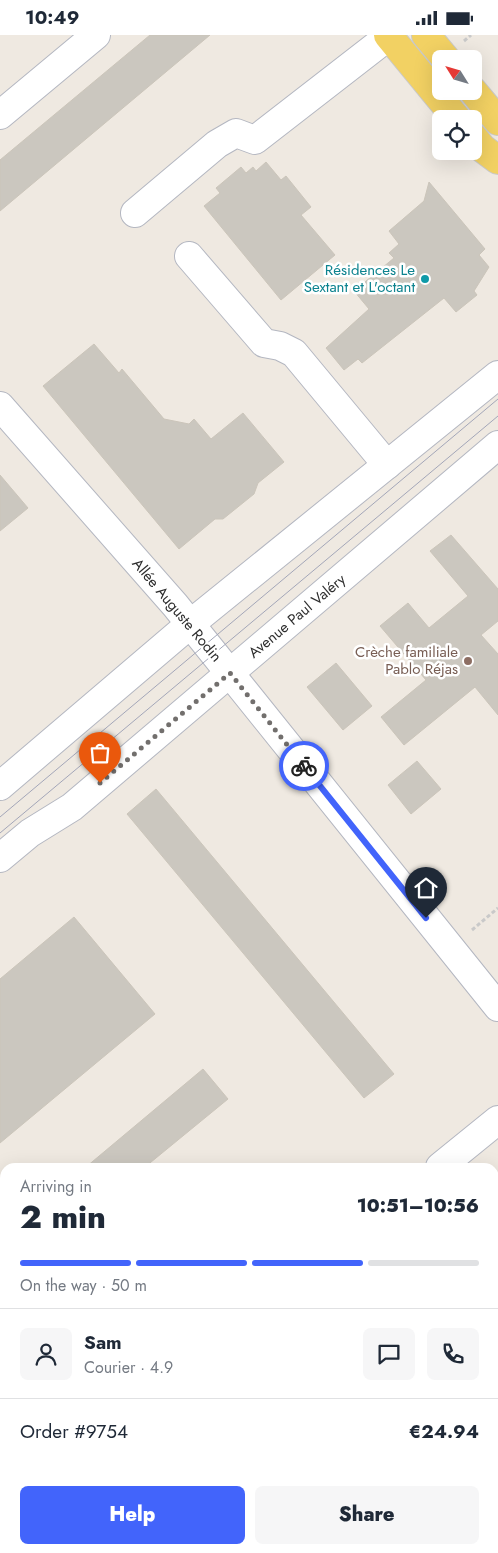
<!DOCTYPE html>
<html lang="en">
<head>
<meta charset="utf-8">
<style>
	body { margin:0; font-family:Jost,sans-serif; background:#f6f6f7; color:#1f2937; height:100vh; display:flex; flex-direction:column; font-size:19px; white-space:nowrap }
	* { box-sizing:border-box; margin:0 }
	p { font-size:16px; color:#747a83 }
	.icon { flex:none; width:28px; height:28px; fill:none; stroke:currentColor; stroke-width:2; stroke-linecap:round; stroke-linejoin:round }
	.map { position:relative; flex:1; overflow:hidden }
	.sheet { position:absolute; left:0px; top:1128px; width:499px; height:391px; display:flex; flex-direction:column; background:#fff; border-radius:15px 15px 0 0; box-shadow:0 5px 20px #0002 }
	.sheet>* { flex:none }
	.needle { width:32px; rotate:307deg }
	.buttons { position:absolute; left:432px; top:15px; display:grid; gap:10px }
	.buttons a { display:grid; place-items:center; width:50px; height:50px; border-radius:8px; background:#fff; box-shadow:0 5px 20px #0002; font-size:25px }
	.pin { position:absolute; display:grid; place-items:center; width:42px; height:42px; color:#fff; margin:-51px -21px; border-radius:50% 50% 50% 0; rotate:-45deg; box-shadow:0 0 5px #0007 }
	.pin .icon { rotate:45deg }
	.courier { position:absolute; display:grid; place-items:center; width:50px; height:50px; margin:-25px; border:4px solid #4264fb; border-radius:50%; background:#fff; color:#222; box-shadow:0 1px 6px #0007 }
	.headline em { font-style:normal; font-weight:800 }
	.headline div { display:flex; flex-direction:column-reverse }
	.headline { display:flex; align-items:center; justify-content:space-between; height:85px; padding:0 20px }
	h1 { font-size:32px; font-weight:800; line-height:38px }
	.bar { display:grid; grid-template-columns:repeat(4,1fr); gap:8px 5px; align-content:center; height:60px; padding:0 20px }
	.bar i { height:6px; border-radius:4px; background:#e0e1e3 }
	.bar .selected { background:#4264fb }
	.bar p { grid-column:span 4 }
	.line { display:flex; align-items:center; gap:12px; padding:0 20px; border-top:1px solid #e0e1e3 }
	.line div { flex:1 }
	.round { display:grid; place-items:center; flex:none; width:52px; height:52px; border-radius:8px; background:#f6f6f7 }
	.action { display:flex; gap:10px; margin-top:auto; padding:10px 20px }
	.action a { flex:1; height:58px; border-radius:8px; background:#4264fb; color:#fff; font-size:20px; font-weight:800; line-height:58px; text-align:center }
	.action a+a { background:#f6f6f7; color:#1f2937 }
	.status { display:flex; justify-content:space-between; align-items:center; height:35px; padding:0 25px; background:#fff; direction:ltr }
	.status svg { height:14px; fill:currentColor }
	.map>svg:first-child { display:block }
	.green { fill:#b6e59e }
	.building { fill:#cbc7bf; stroke:#cbc5ba }
	.lines { fill:none; stroke-linecap:round; stroke-linejoin:round }
	.minor-casing { stroke:#b4b7c1; stroke-width:30 }
	.major-casing { stroke:#c9c9c9; stroke-width:30 }
	.path { stroke:#c9c9c9; stroke-width:3; stroke-dasharray:4 2.5; stroke-linecap:butt }
	.minor { stroke:#fff; stroke-width:28 }
	.major { stroke:#f2d163; stroke-width:28 }
	.tram { stroke:#a3a6b8; stroke-width:1 }
	.done { stroke:#726f6d; stroke-width:5; stroke-dasharray:0 9 }
	.route { stroke:#4264fb; stroke-width:6 }
	.culture-dot { fill:#0f9aa8; stroke:#fff; stroke-width:2 }
	.education-dot { fill:#8d6e63; stroke:#fff; stroke-width:2 }
	.labels { text-anchor:middle; stroke-width:5; stroke-linejoin:round; paint-order:stroke }
	.culture-label { font-size:15px; fill:#0d838f; stroke:#fff; text-anchor:end }
	.street-label { font-size:15px; fill:#2e2e2e; stroke:#fff }
	.education-label { font-size:15px; fill:#785e54; stroke:#fff; text-anchor:end }
</style>
</head>
<body>
<div class="status"><b>10:49</b><svg viewBox="0 0 49 12"><path d="M0 12V9h3v3zM5 12V6h3v6zM10 12V3h3v9zM15 12V0h3v12zM26 1h20v11H26zM47 4h2v5h-2z"/></svg></div>
<div class="map">
<svg width="498" height="1518" viewBox="0 0 498 1518">
	<rect width="100%" height="100%" fill="#efe9e1"/>
	<polygon class="green" points="92,1514 212,1514 216,1518 96,1518"/>
	<g class="building">
		<polygon points="150,0 210,0 0,176 0,125"/>
		<polygon points="266,127 281,145 286,141 311,172 301,180 335,220 281,265 204,171 220,158 216,153 241,132 246,138 253,132 256,136"/>
		<polygon points="429,147 485,214 479,220 489,232 474,256 477,260 456,277 444,263 362,328 358,324 344,335 326,313 369,274 354,256 394,223 389,218 399,209 389,196 424,166"/>
		<polygon points="94,309 119,338 122,334 164,384 189,389 194,384 211,404 243,378 284,427 258,448 254,459 223,484 215,484 179,514 43,351"/>
		<polygon points="0,440 28,473 0,496"/>
		<polygon points="451,500 498,554 498,586 481,600 498,619 498,680 475,652 404,710 381,682 426,645 380,591 408,568 429,593 468,561 430,516"/>
		<polygon points="336,628 372,671 343,695 307,652"/>
		<polygon points="417,726 441,754 411,779 388,750"/>
		<polygon points="156,754 394,1039 364,1063 127,779"/>
		<polygon points="74,882 155,979 0,1108 0,944"/>
		<polygon points="203,1034 228,1064 145,1132 86,1132"/>
	</g>
	<g class="lines">
		<defs>
			<g id="minor">
				<polyline points="0,80 96,0"/>
				<polyline points="135,178 217,109 236,98 255,105 389,1"/>
				<polyline points="189,221 264,308 280,311 294,318 387,430"/>
				<polyline points="0,371 175,570 498,972"/>
				<polyline points="0,751 189,590 498,340"/>
				<polyline points="0,823 30,798 72,772 498,410"/>
				<polyline points="440,1132 498,1085"/>
				<polyline points="494,1310 498,1315"/>
				<polyline points="0,1508 5,1504"/>
				<polyline points="338,1514 342,1518"/>
			</g>
			<g id="major">
				<polyline points="388,0 457,84"/>
				<polyline points="426,0 446,24"/>
				<polyline points="473,56 498,86"/>
				<polyline points="474,103 482,113 498,125"/>
			</g>
		</defs>
		<use href="#minor" class="minor-casing"/>
		<use href="#major" class="major-casing"/>
		<g class="path">
			<polyline points="464,6 471,0"/>
			<polyline points="472,895 498,873"/>
			<polyline points="494,1150 498,1155"/>
			<polyline points="176,1514 180,1518"/>
		</g>
		<use href="#minor" class="minor"/>
		<use href="#major" class="major"/>
		<g class="tram">
			<polyline points="0,782 498,364"/>
			<polyline points="0,798 498,381"/>
		</g>
	</g>
	<g class="lines">
		<polyline class="done" points="100,748 230,638 304,731"/>
		<polyline class="route" points="304,731 426,883"/>
	</g>
	<circle class="culture-dot" cx="425" cy="244" r="5"/>
	<circle class="education-dot" cx="468" cy="626" r="5"/>
	<g class="labels">
		<g class="culture-label">
			<text x="415" y="240">Résidences Le<tspan x="415" dy="17">Sextant et L'octant</tspan></text>
		</g>
		<g class="street-label">
			<text transform="translate(177 575) rotate(50)" y="5">Allée Auguste Rodin</text>
			<text transform="translate(297 581) rotate(-40)" y="5">Avenue Paul Valéry</text>
		</g>
		<g class="education-label">
			<text x="458" y="622">Crèche familiale<tspan x="458" dy="17">Pablo Réjas</tspan></text>
		</g>
	</g>
</svg>
<div class="buttons">
<a><svg class="needle" viewBox="-14 -14 28 28"><path d="M0-13l5 13h-10z" fill="#e53935"/><path d="M0 13l5-13h-10z" fill="#747a83"/></svg></a>
<a><svg class="icon" aria-label="locate" viewBox="0 0 24 24"><circle cx="12" cy="12" r="6"/><path d="M12 2v4M12 18v4M2 12h4M18 12h4"/></svg></a>
</div>
<div class="pin" style="left:100px;top:748px;background:#ea580c"><svg class="icon" aria-label="bag" viewBox="0 0 24 24"><path d="M5 8h14l-1 12H6zM9 8a3 3 0 0 1 6 0"/></svg></div>
<div class="pin" style="left:426px;top:883px;background:#1f2937"><svg class="icon" aria-label="home" viewBox="0 0 24 24"><path d="M3 11l9-7 9 7M6 9v11h12V9"/></svg></div>
<div class="courier" style="left:304px;top:731px"><svg class="icon" aria-label="bike" viewBox="0 0 24 24"><circle cx="6" cy="16" r="4"/><circle cx="18" cy="16" r="4"/><path d="M6 16l4-8h5l3 8M10 8l3 8H6M13 5h3"/></svg></div>
<section class="sheet">
<div class="headline"><div><h1>2 min</h1><p>Arriving in</p></div><em>10:51–10:56</em></div>
<div class="bar"><i class="selected"></i><i class="selected"></i><i class="selected"></i><i></i><p>On the way · 50 m</p></div>
<div class="line" style="height:90px"><a class="round"><svg class="icon" aria-label="person" viewBox="0 0 24 24"><circle cx="12" cy="8" r="4"/><path d="M4 21q1-7 8-7t8 7"/></svg></a><div><b>Sam</b><p>Courier · 4.9</p></div><a class="round"><svg class="icon" aria-label="chat" viewBox="0 0 24 24"><path d="M4 5h16v11H9l-5 4z"/></svg></a><a class="round"><svg class="icon" aria-label="phone" viewBox="0 0 24 24"><path d="M5 4h4l2 5-3 2q2 4 5 5l2-3 5 2v4C11 20 4 13 5 4z"/></svg></a></div>
<div class="line" style="height:65px"><div>Order #9754</div><b>€24.94</b></div>
<div class="action"><a>Help</a><a>Share</a></div>
</section>
</div>
</body>
</html>
